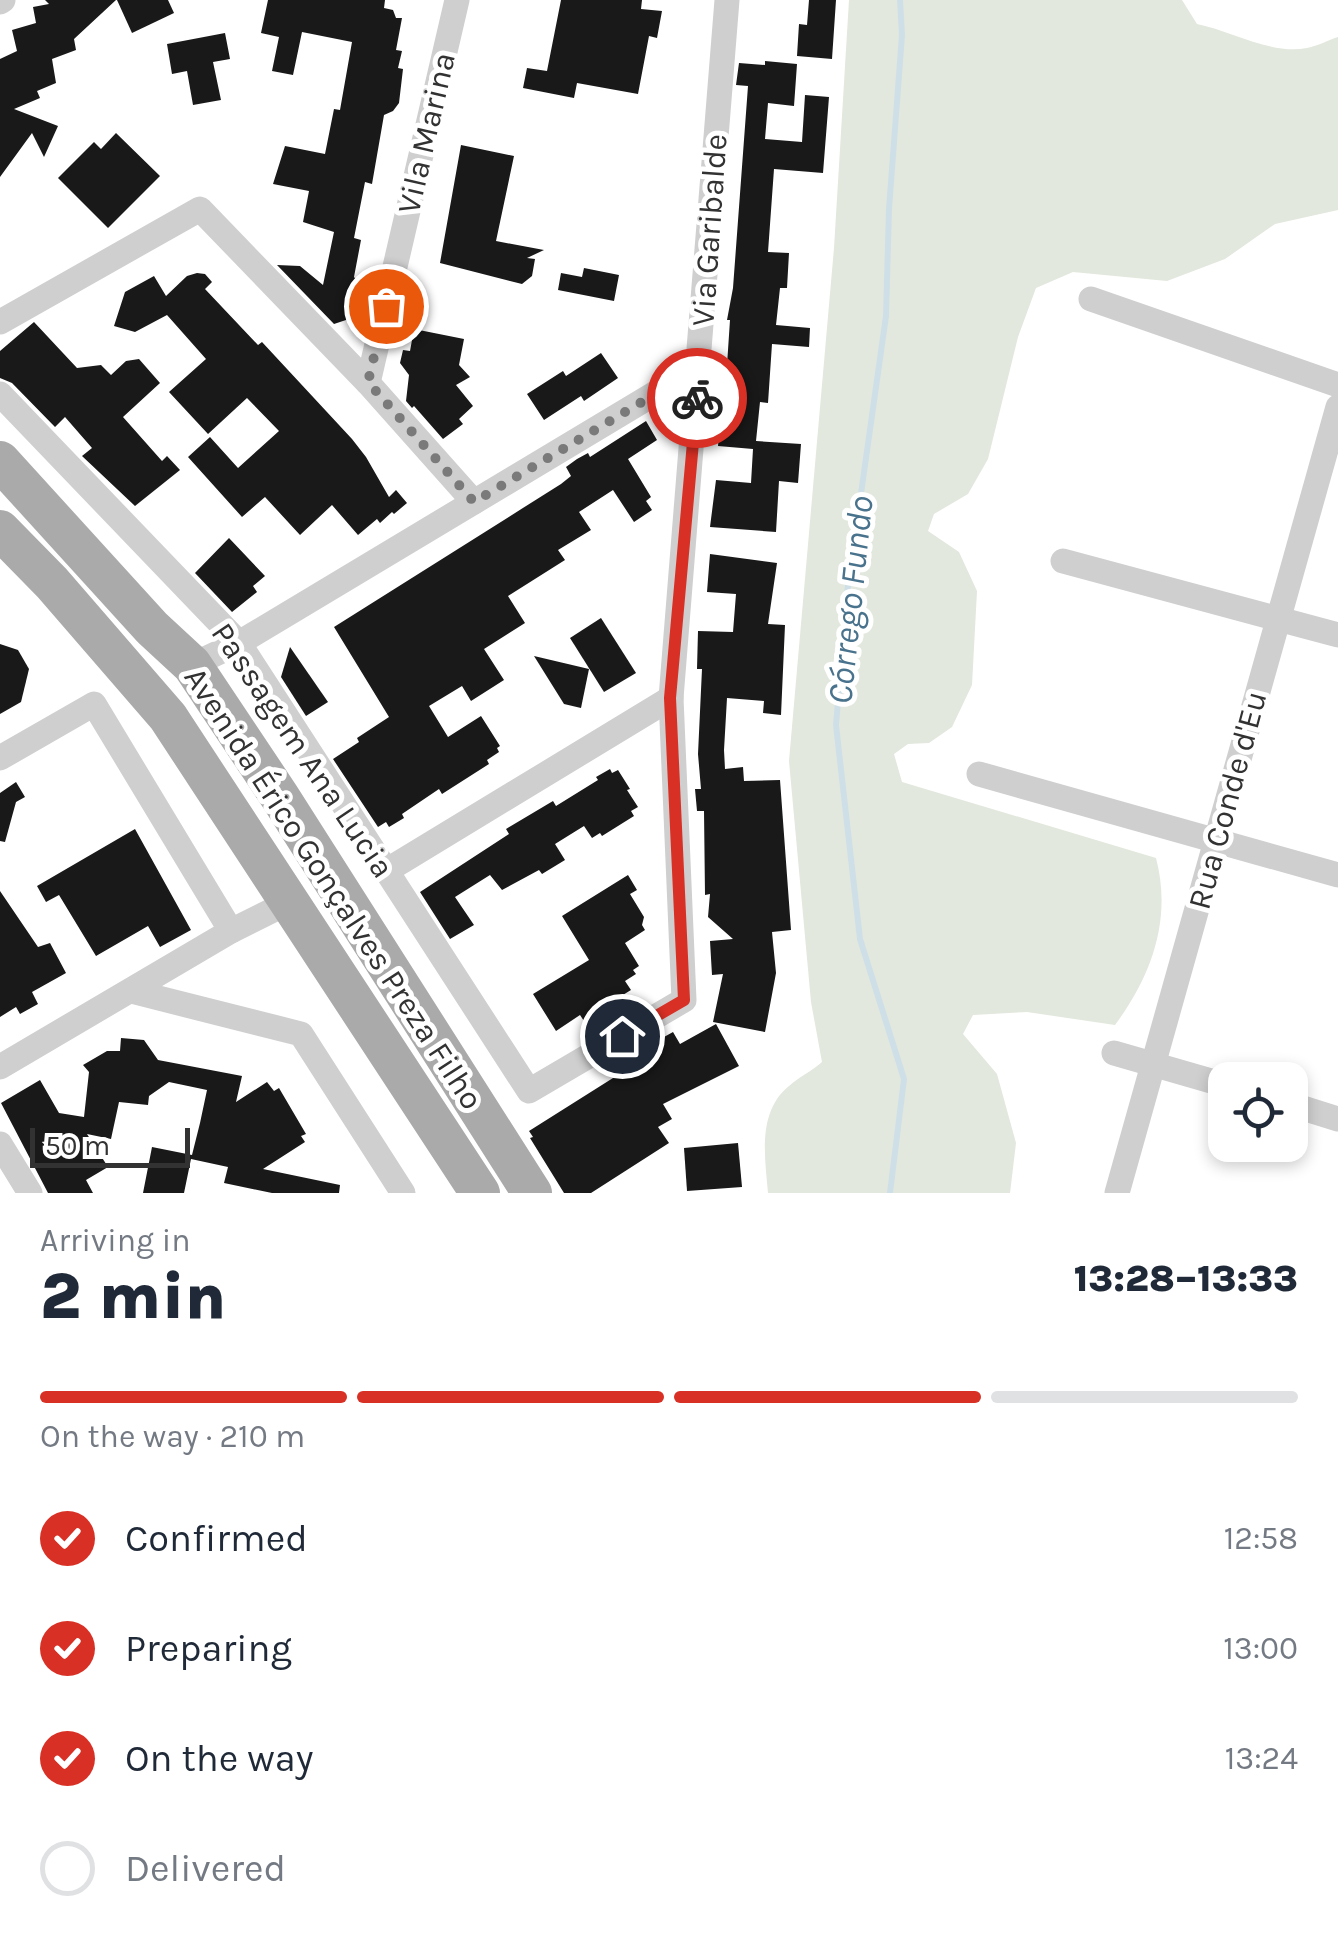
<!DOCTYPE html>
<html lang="en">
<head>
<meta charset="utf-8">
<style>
	body { margin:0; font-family:Karla,sans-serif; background:#f2f2f3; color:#1f2937; height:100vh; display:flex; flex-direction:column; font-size:38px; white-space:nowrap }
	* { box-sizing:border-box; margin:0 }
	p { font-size:32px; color:#747a83 }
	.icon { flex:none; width:55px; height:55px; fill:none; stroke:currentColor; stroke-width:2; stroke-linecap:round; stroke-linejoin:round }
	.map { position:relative; height:1193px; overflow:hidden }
	.sheet { display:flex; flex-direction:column; background:#fff; flex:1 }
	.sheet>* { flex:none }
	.controls { position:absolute; left:1208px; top:1062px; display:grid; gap:20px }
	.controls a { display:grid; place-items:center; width:100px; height:100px; border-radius:20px; background:#fff; box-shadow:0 5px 15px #0003; font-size:50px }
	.scale { position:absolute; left:30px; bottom:25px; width:160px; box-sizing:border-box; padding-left:10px; border:5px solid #323232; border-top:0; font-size:28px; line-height:35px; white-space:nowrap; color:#323232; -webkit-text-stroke:8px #fff; paint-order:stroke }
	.pin { position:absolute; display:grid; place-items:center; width:85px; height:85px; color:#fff; margin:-42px; border:5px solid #fff; border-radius:50%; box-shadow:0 2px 10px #0007 }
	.courier { position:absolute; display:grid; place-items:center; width:100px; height:100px; margin:-50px; border:8px solid #d93025; border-radius:50%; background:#fff; color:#222; box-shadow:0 2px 12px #0007 }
	.headline em { font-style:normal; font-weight:800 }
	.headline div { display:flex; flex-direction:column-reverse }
	.headline { display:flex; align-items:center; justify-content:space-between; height:170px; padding:0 40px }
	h1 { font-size:65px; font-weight:800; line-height:75px }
	.bar { display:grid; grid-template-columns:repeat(4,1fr); gap:15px 10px; align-content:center; height:120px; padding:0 40px }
	.bar i { height:12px; border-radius:8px; background:#e0e1e3 }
	.bar .selected { background:#d93025 }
	.bar p { grid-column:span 4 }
	ol { padding:0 40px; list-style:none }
	li { display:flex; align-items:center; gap:30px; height:110px }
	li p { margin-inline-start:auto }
	li .icon { padding:10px; border-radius:50%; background:#d93025; color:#fff; stroke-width:4 }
	li:last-child { color:#747a83 }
	li i { width:55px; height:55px; border:5px solid #e0e1e3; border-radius:50% }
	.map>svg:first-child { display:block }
	.green { fill:#e2e8dd }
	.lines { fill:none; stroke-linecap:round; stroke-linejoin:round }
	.stream { stroke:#cfdfe8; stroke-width:6 }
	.building { fill:#191919 }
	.minor { stroke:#cfcfcf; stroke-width:25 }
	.primary { stroke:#aaa; stroke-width:40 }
	.done { stroke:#7a7a7a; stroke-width:10; stroke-dasharray:0 18 }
	.route { stroke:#d93025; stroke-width:12 }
	.labels { text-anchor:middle; stroke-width:10; stroke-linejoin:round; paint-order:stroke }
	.street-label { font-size:32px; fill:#323232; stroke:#fff }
	.water-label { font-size:35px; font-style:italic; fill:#49728c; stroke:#fff }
</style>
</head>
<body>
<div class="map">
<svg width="1338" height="1193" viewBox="0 0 1338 1193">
	<rect width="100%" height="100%" fill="#fff"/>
	<path class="green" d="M 849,0 L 1182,0 L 1197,24 C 1232,31 1271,55 1307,48 C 1318,46 1328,40 1338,37 L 1338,210 L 1275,224 L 1225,259 L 1167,281 L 1073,272 L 1036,288 L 1018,337 L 988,459 L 968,494 L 934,514 L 928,531 L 959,552 L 977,591 L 972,685 L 952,727 L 929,743 L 908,744 L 894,754 L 902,782 L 1156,858 C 1172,919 1152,975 1115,1025 L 1027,1012 L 973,1015 L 963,1034 L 997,1074 L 1016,1143 L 1010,1193 L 768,1193 C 765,1157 757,1112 789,1086 C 799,1077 812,1071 822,1062 L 811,1002 L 789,761 L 834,248 Z"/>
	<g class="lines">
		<polyline class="stream" points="890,1193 904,1079 860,939 836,725 847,593 886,316 889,209 902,35 900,0"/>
	</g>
	<g class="building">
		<polygon points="45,0 116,0 74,39 76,50 52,59 56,83 37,91 40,98 14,109 58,126 44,157 32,133 0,177 0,59 17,51 12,30 36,23 33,7 49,4"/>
		<polygon points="117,0 168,0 174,13 132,33"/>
		<polygon points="268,0 385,0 384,8 393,10 396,18 402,18 396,50 402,51 398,68 403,69 399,103 393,111 384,115 372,184 365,182 354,238 361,240 354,277 358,282 355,296 349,299 346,320 334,324 277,265 300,266 323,285 334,232 303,222 309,191 273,184 285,146 325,154 334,109 340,110 352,42 302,32 293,75 272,71 279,37 261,33"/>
		<polygon points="561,0 642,0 641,9 662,11 657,38 649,36 638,94 577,83 574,98 523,88 527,68 547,71"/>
		<polygon points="809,0 836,0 832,59 797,56 799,24 807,25"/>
		<polygon points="225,33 230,59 213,62 221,100 193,105 187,71 172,74 167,44"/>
		<polygon points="765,61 797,64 794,106 768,103 765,139 802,142 805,95 829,97 823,173 774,169 768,252 789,253 787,288 780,288 776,325 810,328 809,347 772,344 768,403 760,402 756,441 801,444 798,483 779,481 776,532 710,527 716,480 751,483 753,449 718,446 720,421 710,420 711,398 720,399 727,365 730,320 727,320 733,288 748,86 736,85 739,63 765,65"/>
		<polygon points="116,133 160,176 108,228 58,178 94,142 101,149"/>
		<polygon points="461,145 514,156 496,241 544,250 527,258 535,259 532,276 522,284 440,263"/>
		<polygon points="584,268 619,275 614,301 558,290 561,273 582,277"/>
		<polygon points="197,273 205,274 212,282 205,289 258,345 262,342 352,439 366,457 389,497 396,490 407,503 394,514 392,512 380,523 377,519 358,535 332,505 300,535 265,497 242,517 188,457 210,437 238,468 279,431 247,398 208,434 169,392 206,359 167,315 135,332 114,326 125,292 154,276 166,296 187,276"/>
		<polygon points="34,322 77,368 101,365 111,375 126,361 139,359 160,383 123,417 162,461 167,456 180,470 135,506 82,456 92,448 65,417 55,427 12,383 0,378 0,351"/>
		<polygon points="414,329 464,339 459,365 470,377 456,385 473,406 459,419 463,424 443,439 414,406 412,408 406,401 409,375 400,363 403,350 410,351"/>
		<polygon points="601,353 618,378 584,401 581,396 544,420 527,394 563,371 566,376"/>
		<polygon points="646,421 657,440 628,459 651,497 646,501 652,510 634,522 613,490 579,512 591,530 558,550 565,560 508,596 525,623 484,649 504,680 471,701 462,686 429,706 448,737 481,716 500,746 497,748 499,752 487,760 489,764 442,794 439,789 402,814 404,818 389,827 386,822 378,827 333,759 359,742 357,738 389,717 334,627 561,484 571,476 566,467 577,459 588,453 590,457"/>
		<polygon points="229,538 265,576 253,586 257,592 232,612 195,573"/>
		<polygon points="710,554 777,563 768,624 785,625 781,715 763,713 764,701 727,698 724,750 725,769 743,767 744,781 780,780 791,930 772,932 776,973 765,1032 713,1022 723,974 712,975 710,941 733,939 708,917 710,894 705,895 704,811 697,811 695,789 701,789 698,754 702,669 697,669 698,631 733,632 736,594 707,592"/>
		<polygon points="601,618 636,673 604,692 570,638"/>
		<polygon points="0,644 18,650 29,669 21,702 0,714"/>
		<polygon points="290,647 328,702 306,716 281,677"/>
		<polygon points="534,656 589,669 581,708 564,704"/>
		<polygon points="610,769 612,773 618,770 630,789 627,790 638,807 631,811 634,816 602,836 600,833 592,838 584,826 555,844 565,860 542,874 539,870 502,890 490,875 455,897 474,925 450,939 420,892 509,834 506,829 553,801 556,806 598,780 596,777"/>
		<polygon points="16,782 25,797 16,802 5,842 0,841 0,793"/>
		<polygon points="135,829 191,930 160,947 148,926 96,956 59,895 46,902 37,886"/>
		<polygon points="628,875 637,890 630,894 644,917 642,925 645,930 625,943 639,966 633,970 636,974 625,981 631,990 613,1001 615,1005 586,1024 580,1015 556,1031 533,994 589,960 562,916"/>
		<polygon points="0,891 38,947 50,943 66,973 32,992 38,1004 20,1014 16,1007 0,1017"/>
		<polygon points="716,1024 739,1066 663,1104 672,1119 658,1127 669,1143 591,1193 564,1193 530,1138 533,1137 529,1131 659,1049 655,1042 673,1032 680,1044"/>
		<polygon points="121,1038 144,1040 158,1060 242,1076 236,1102 267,1082 274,1091 279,1088 306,1134 301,1136 305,1142 263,1169 340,1185 339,1193 272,1193 224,1183 228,1167 191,1159 184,1193 143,1193 152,1147 192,1155 200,1123 207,1090 169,1082 149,1096 148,1105 119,1102 111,1139 87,1134 108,1167 86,1180 93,1193 48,1193 1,1103 40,1080 59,1113 84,1117 89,1072 83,1065 107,1051 120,1051"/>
		<polygon points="738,1143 742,1187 687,1191 684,1148"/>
	</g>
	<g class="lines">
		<g class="minor">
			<polyline points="0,2 3,0"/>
			<polyline points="1091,299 1338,385"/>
			<polyline points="0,322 200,209 368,383 474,502"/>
			<polyline points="368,383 457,0"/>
			<polyline points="0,394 239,643 529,1091 684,1000 671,698 727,0"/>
			<polyline points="1063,561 1338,635"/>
			<polyline points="192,665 239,643 699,367"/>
			<polyline points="0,758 94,704 231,931"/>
			<polyline points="979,774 1338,875"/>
			<polyline points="386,871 671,698"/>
			<polyline points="131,991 301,1034 403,1193"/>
			<polyline points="1114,1053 1225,1085"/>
			<polyline points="0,1067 231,931 291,901"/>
			<polyline points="1290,1104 1338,1119"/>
			<polyline points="0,1144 30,1193"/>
			<polyline points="1117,1193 1338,407"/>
		</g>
		<g class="primary">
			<polyline points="0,461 152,628 192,665 280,797 532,1193"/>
			<polyline points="0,530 52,583 168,717 480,1193"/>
		</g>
	</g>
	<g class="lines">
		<polyline class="done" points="386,306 368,382 474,502 699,368 697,398"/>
		<polyline class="route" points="622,1036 684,1000 670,698 697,398"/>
	</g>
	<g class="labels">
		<g class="street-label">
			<text transform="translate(426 133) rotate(-77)" y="11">Vila Marina</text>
			<text transform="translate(709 230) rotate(-86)" y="11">Via Garibalde</text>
			<text transform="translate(303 750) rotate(56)" y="11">Passagem Ana Lucia</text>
			<text transform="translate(1227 800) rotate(-75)" y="11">Rua Conde d'Eu</text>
			<text transform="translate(334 888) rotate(57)" y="11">Avenida Érico Gonçalves Preza Filho</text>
		</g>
		<g class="water-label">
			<text transform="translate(850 600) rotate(-84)" y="12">Córrego Fundo</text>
		</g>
	</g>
</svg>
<div class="controls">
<a><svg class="icon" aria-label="locate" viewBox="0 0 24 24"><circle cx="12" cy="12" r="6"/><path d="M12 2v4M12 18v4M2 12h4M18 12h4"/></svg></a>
</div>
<div class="scale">50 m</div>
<div class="pin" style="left:386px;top:306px;background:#ea580c"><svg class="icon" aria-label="bag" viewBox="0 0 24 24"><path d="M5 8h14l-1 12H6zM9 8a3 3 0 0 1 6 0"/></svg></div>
<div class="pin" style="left:622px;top:1036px;background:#1f2937"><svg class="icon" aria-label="home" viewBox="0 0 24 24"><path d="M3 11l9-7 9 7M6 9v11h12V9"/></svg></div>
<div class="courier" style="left:697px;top:398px"><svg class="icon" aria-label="bike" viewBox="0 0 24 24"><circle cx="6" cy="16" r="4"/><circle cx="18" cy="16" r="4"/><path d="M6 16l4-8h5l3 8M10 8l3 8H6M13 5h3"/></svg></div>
</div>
<section class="sheet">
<div class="headline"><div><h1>2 min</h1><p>Arriving in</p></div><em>13:28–13:33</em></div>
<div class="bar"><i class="selected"></i><i class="selected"></i><i class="selected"></i><i></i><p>On the way · 210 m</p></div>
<ol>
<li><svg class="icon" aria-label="check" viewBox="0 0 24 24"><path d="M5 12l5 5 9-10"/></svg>Confirmed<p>12:58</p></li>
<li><svg class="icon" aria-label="check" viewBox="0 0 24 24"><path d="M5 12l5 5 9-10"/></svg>Preparing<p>13:00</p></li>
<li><svg class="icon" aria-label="check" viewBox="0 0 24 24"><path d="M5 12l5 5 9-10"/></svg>On the way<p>13:24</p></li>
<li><i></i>Delivered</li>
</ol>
</section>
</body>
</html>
